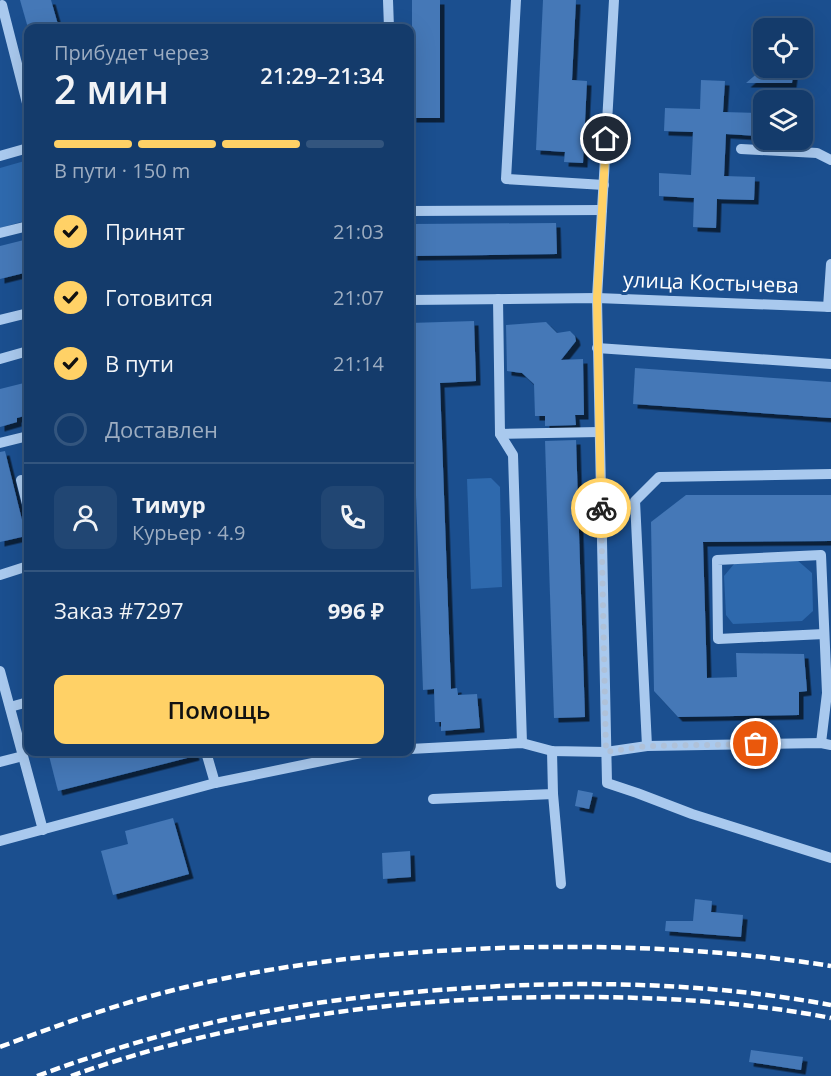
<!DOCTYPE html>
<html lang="ru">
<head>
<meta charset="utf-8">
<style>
	body { margin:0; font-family:"Open Sans",sans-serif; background:#214673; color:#f1f3f6; height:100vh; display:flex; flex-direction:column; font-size:22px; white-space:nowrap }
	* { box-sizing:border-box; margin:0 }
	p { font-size:20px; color:#9dadc1 }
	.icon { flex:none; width:33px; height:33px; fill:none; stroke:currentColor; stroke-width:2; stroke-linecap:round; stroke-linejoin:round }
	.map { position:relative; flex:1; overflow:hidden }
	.details { position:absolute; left:24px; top:24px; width:390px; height:732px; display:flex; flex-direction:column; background:#143b6b; border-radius:12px; box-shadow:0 6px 24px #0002,0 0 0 2px #33557e }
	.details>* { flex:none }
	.controls { position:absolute; left:753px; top:18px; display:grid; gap:12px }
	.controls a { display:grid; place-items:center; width:60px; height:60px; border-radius:12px; background:#143b6b; box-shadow:0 6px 24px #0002,0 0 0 2px #33557e; font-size:30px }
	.pin { position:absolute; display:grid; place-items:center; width:51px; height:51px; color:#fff; margin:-26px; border:3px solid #fff; border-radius:50%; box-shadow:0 2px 6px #0007 }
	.courier { position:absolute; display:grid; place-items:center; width:60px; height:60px; margin:-30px; border:4px solid #ffd166; border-radius:50%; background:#fff; color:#222; box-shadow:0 2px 8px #0007 }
	.overview em { font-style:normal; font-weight:600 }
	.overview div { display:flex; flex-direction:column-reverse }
	.overview { display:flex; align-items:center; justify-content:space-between; height:102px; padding:0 30px }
	h1 { font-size:39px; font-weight:600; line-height:45px }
	.bar { display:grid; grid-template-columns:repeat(4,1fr); gap:9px 6px; align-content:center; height:72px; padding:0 30px }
	.bar i { height:8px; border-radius:4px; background:#33557e }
	.bar .active { background:#ffd166 }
	.bar p { grid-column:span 4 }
	.line { display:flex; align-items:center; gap:15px; padding:0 30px; border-top:2px solid #33557e }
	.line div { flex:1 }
	.round { display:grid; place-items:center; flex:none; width:63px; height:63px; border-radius:12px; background:#214673 }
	ol { padding:0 30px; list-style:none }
	li { display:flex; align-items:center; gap:18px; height:66px }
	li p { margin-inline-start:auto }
	li .icon { padding:6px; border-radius:50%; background:#ffd166; color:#111; stroke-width:4 }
	li:last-child { color:#9dadc1 }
	li i { width:33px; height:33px; border:3px solid #33557e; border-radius:50% }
	.action { display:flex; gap:12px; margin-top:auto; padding:12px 30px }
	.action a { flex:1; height:69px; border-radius:12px; background:#ffd166; color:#111; font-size:24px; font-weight:600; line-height:69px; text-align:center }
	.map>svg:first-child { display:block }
	.park { fill:#2e69ad }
	.building { fill:#4478b7; filter:url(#shadow) }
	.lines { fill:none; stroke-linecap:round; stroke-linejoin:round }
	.minor { stroke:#a9c9ee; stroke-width:10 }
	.rail { stroke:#fff; stroke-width:4.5; stroke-dasharray:10 4.5; stroke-linecap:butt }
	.done { stroke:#afc1d8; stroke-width:6; stroke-dasharray:0 10.8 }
	.route { stroke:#ffd166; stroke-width:8 }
	.labels { text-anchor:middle; stroke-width:6; stroke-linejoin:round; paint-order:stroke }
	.street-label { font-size:21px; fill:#fff; stroke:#1b4f8f }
</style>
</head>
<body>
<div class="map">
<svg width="831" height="1076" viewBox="0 0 831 1076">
	<defs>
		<filter id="shadow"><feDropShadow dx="4.5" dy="4.5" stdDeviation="0" flood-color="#0009"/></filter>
	</defs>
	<rect width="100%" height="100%" fill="#1b4f8f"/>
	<g class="park">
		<polygon points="28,160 28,220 0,228 0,168"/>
		<polygon points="491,478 500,487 502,587 471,589 467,479"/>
		<polygon points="797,560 812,573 813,611 802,621 733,624 726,615 724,576 734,564"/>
	</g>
	<g class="building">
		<polygon points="20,0 51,0 59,28 28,28"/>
		<rect x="412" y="0" width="28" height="118"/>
		<polygon points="543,0 576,0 572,80 587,81 583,163 564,162 565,152 536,150"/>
		<polygon points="760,68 794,68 792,83 746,83 760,71"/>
		<polygon points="701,80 725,81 723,112 759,113 758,136 726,134 724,176 755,177 754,200 717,199 716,228 693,227 694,198 659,196 659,173 691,175 693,132 664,131 665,108 700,109"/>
		<polygon points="556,223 557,254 413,256 413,224"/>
		<polygon points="28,239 28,272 0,279 0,246"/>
		<polygon points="474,321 476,381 440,383 451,689 457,688 458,695 477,694 480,728 441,731 441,722 435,722 434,689 423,690 412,384 410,384 410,323"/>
		<polygon points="546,322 557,333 570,331 575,336 576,341 561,360 583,359 584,415 575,415 576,425 545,426 545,416 535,416 534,384 522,373 507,371 506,325"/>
		<polygon points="635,368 831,382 831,418 633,404"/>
		<polygon points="28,382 28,415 17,418 17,422 0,427 0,389"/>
		<polygon points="576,440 585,717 554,718 545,441"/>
		<polygon points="5,451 26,536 0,542 0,452"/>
		<polygon points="686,495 831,495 831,541 703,542 707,678 737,677 736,653 804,654 807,691 799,692 799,715 678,717 654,691 651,522"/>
		<polygon points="48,752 194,752 195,756 58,791"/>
		<polygon points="578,790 593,793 589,809 575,806"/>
		<polygon points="173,818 189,874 113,895 101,851 128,844 125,831"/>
		<polygon points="410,851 411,877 383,879 382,853"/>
		<polygon points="695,899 712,901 711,912 743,915 741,937 665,931 666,921 693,921"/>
		<polygon points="751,1050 803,1057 801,1070 749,1062"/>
	</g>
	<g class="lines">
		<g class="minor">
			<polyline points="388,0 389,28"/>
			<polyline points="516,0 506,179 604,185"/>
			<polyline points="614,0 597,298 607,783 637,793 692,814 831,858"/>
			<polyline points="2,5 28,107"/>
			<polyline points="741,149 817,153 831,160"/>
			<polyline points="0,156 28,148"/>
			<polyline points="410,211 602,210"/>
			<polyline points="0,233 28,226"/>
			<polyline points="498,299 500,434 599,432"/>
			<polyline points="410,300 597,298 831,307"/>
			<polyline points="828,307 831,264"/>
			<polyline points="0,320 28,313"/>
			<polyline points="597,348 831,364"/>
			<polyline points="0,359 28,351"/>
			<polyline points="500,434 513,455 522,743"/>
			<polyline points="0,443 28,436"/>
			<polyline points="21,480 28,508"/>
			<polyline points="0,575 28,566"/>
			<polyline points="0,671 43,830"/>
			<polyline points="10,707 28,702"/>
			<polyline points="821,743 827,693 821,555 717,560 718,639 824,634"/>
			<polyline points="647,746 635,501 659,477 831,474"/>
			<polyline points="410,749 522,743 552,751 606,752 647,746 821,743 831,745"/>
			<polyline points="206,752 215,783"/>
			<polyline points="0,762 23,756"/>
			<polyline points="553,794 561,884"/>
			<polyline points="433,799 553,794 552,751"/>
			<polyline points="0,841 215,783 366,752"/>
		</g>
		<g class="rail">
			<path d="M 0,1047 C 61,1024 123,1002 186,987 C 302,959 422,949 541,947 C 639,946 735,951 831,966"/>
			<path d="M 37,1076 C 97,1054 157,1035 219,1021 C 312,1000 407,991 502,986 C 612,981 722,985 831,1005"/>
			<path d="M 71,1076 C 233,1018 407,996 579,997 C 663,997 748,1002 831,1018"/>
		</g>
	</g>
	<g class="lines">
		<polyline class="done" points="601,508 606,752 647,746 756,744"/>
		<polyline class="route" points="601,508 597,298 606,139"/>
	</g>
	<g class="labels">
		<g class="street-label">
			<text transform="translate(711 283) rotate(2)" y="7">улица Костычева</text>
		</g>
	</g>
</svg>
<div class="controls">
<a><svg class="icon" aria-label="locate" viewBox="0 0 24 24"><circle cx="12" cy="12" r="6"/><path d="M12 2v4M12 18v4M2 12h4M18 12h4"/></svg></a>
<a><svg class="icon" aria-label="layers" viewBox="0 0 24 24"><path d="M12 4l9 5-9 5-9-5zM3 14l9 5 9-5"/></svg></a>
</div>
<div class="pin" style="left:756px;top:744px;background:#ea580c"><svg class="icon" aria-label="bag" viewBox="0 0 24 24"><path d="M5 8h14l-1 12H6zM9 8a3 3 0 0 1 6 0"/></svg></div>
<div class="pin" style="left:606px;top:139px;background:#1f2937"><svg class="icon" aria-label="home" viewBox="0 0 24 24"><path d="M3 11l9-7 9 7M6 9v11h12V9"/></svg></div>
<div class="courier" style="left:601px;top:508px"><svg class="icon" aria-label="bike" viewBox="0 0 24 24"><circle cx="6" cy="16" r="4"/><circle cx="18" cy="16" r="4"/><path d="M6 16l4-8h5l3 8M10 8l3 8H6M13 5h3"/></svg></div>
<section class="details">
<div class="overview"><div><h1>2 мин</h1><p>Прибудет через</p></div><em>21:29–21:34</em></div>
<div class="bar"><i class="active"></i><i class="active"></i><i class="active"></i><i></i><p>В пути · 150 m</p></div>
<ol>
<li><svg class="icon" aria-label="check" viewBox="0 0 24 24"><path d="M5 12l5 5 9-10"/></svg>Принят<p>21:03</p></li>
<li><svg class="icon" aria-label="check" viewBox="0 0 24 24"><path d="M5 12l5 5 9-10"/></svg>Готовится<p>21:07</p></li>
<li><svg class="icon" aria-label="check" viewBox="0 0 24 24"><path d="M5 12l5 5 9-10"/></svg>В пути<p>21:14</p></li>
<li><i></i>Доставлен</li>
</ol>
<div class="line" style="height:108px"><a class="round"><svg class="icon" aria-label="person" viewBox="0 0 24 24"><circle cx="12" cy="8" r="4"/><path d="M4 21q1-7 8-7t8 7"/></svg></a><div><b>Тимур</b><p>Курьер · 4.9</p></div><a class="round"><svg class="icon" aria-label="phone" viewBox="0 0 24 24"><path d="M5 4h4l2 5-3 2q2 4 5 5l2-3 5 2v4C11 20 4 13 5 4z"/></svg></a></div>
<div class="line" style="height:78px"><div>Заказ #7297</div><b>996 ₽</b></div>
<div class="action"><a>Помощь</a></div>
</section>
</div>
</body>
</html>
